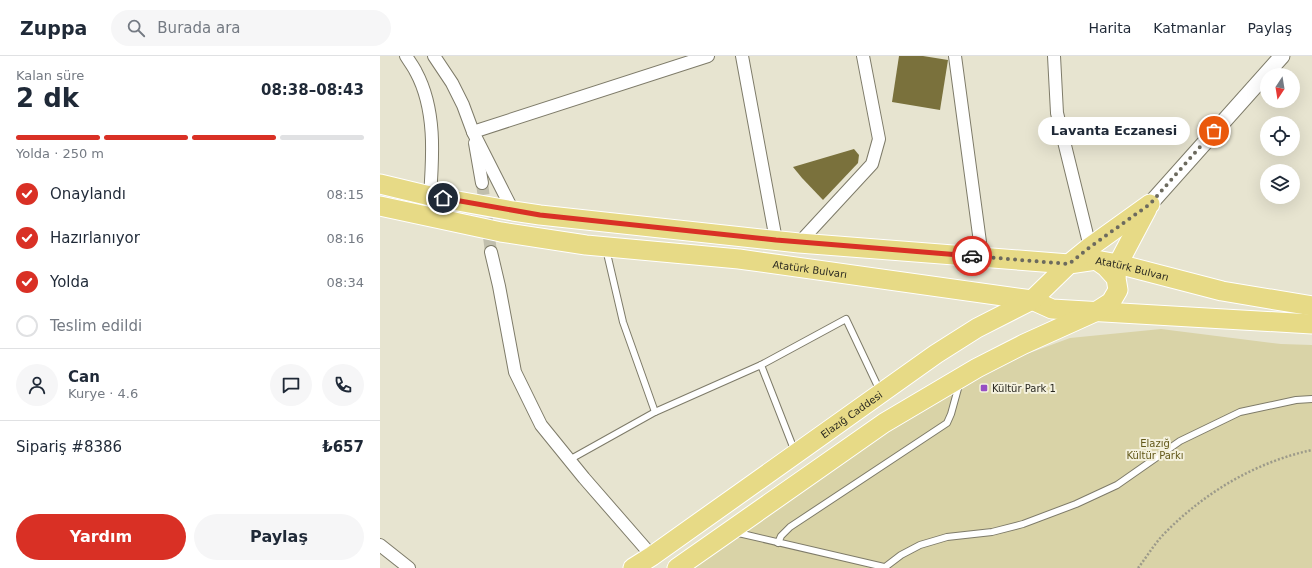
<!DOCTYPE html>
<html lang="tr">
<head>
<meta charset="utf-8">
<style>
	body { margin:0; font-family:"DejaVu Sans",sans-serif; background:#f6f6f7; color:#1f2937; height:100vh; display:flex; flex-direction:column; font-size:15px; white-space:nowrap }
	* { box-sizing:border-box; margin:0 }
	p { font-size:13px; color:#747a83 }
	.icon { flex:none; width:22px; height:22px; fill:none; stroke:currentColor; stroke-width:2; stroke-linecap:round; stroke-linejoin:round }
	.map { position:relative; flex:1; overflow:hidden }
	.side { display:flex; flex-direction:column; background:#fff; width:380px }
	.side>* { flex:none }
	.needle { width:26px; rotate:192deg }
	.buttons { position:absolute; left:880px; top:12px; display:grid; gap:8px }
	.buttons a { display:grid; place-items:center; width:40px; height:40px; border-radius:50%; background:#fff; box-shadow:0 4px 16px #0002; font-size:20px }
	.pin { position:absolute; display:grid; place-items:center; width:34px; height:34px; color:#fff; margin:-17px; border:2px solid #fff; border-radius:50%; box-shadow:0 1px 4px #0007 }
	.courier { position:absolute; display:grid; place-items:center; width:40px; height:40px; margin:-20px; border:3px solid #d93025; border-radius:50%; background:#fff; color:#222; box-shadow:0 1px 5px #0007 }
	.bubble { position:absolute; height:28px; border-radius:14px; background:#fff; box-shadow:0 4px 16px #0002; font-size:13px; font-weight:600; line-height:28px; text-align:center }
	.overview em { font-style:normal; font-weight:600 }
	.overview div { display:flex; flex-direction:column-reverse }
	.overview { display:flex; align-items:center; justify-content:space-between; height:68px; padding:0 16px }
	h1 { font-size:26px; font-weight:600; line-height:30px }
	.bar { display:grid; grid-template-columns:repeat(4,1fr); gap:6px 4px; align-content:center; height:48px; padding:0 16px }
	.bar i { height:5px; border-radius:3px; background:#e0e1e3 }
	.bar .on { background:#d93025 }
	.bar p { grid-column:span 4 }
	.line { display:flex; align-items:center; gap:10px; padding:0 16px; border-top:1px solid #e0e1e3 }
	.line div { flex:1 }
	.round { display:grid; place-items:center; flex:none; width:42px; height:42px; border-radius:21px; background:#f6f6f7 }
	ol { padding:0 16px; list-style:none }
	li { display:flex; align-items:center; gap:12px; height:44px }
	li p { margin-inline-start:auto }
	li .icon { padding:4px; border-radius:50%; background:#d93025; color:#fff; stroke-width:4 }
	li:last-child { color:#747a83 }
	li i { width:22px; height:22px; border:2px solid #e0e1e3; border-radius:50% }
	.action { display:flex; gap:8px; margin-top:auto; padding:8px 16px }
	.action a { flex:1; height:46px; border-radius:24px; background:#d93025; color:#fff; font-size:16px; font-weight:600; line-height:46px; text-align:center }
	.action a+a { background:#f6f6f7; color:#1f2937 }
	header { display:flex; align-items:center; gap:24px; box-sizing:border-box; height:56px; padding:0 20px; background:#fff; border-bottom:1px solid #e0e1e3 }
	header strong { font-size:19px }
	nav { display:flex; gap:22px; margin-inline-start:auto; font-size:14px }
	.search { width:280px; height:36px; background:#f6f6f7; display:flex; align-items:center; gap:10px; box-sizing:border-box; padding:0 14px; border-radius:22px; color:#747a83; font-size:15px }
	main { display:flex; flex:1; min-height:0 }
	.map>svg:first-child { display:block }
	.green { fill:#d9d3a7 }
	.building { fill:#7a713c }
	.lines { fill:none; stroke-linecap:round; stroke-linejoin:round }
	.minor-tunnel { stroke:#c1bfad; stroke-width:12; stroke-dasharray:12 6; stroke-linecap:butt }
	.service-casing { stroke:#7e7b69; stroke-width:8 }
	.minor-casing { stroke:#7e7b69; stroke-width:14 }
	.tertiary-casing { stroke:#7e7b69; stroke-width:17 }
	.primary-casing { stroke:#fff; stroke-width:21 }
	.path { stroke:#9c9a8a; stroke-width:2.5; stroke-dasharray:2 2; stroke-linecap:butt }
	.service { stroke:#fff; stroke-width:6 }
	.minor { stroke:#fff; stroke-width:12 }
	.tertiary { stroke:#fff; stroke-width:15 }
	.primary { stroke:#e7da86; stroke-width:19 }
	.done { stroke:#6c6a5e; stroke-width:4; stroke-dasharray:0 7.2 }
	.route { stroke:#d93025; stroke-width:5 }
	.poi-dot { fill:#974fc3; stroke:#f4f1dd; stroke-width:1.5 }
	.labels { text-anchor:middle; stroke-width:4; stroke-linejoin:round; paint-order:stroke }
	.street-label { font-size:10px; fill:#2a2921; stroke:#f4f1dd }
	.poi-label { font-size:10px; fill:#2a2921; stroke:#f4f1dd; text-anchor:start }
	.park-label { font-size:10px; fill:#625819; stroke:#f4f1dd }
</style>
</head>
<body>
<header>
<strong>Zuppa</strong>
<div class="search"><svg class="icon" aria-label="search" viewBox="0 0 24 24"><circle cx="10" cy="10" r="6"/><path d="M15 15l6 6"/></svg>Burada ara</div>
<nav><a>Harita</a><a>Katmanlar</a><a>Paylaş</a></nav>
</header>
<main>
<section class="side">
<div class="overview"><div><h1>2 dk</h1><p>Kalan süre</p></div><em>08:38–08:43</em></div>
<div class="bar"><i class="on"></i><i class="on"></i><i class="on"></i><i></i><p>Yolda · 250 m</p></div>
<ol>
<li><svg class="icon" aria-label="check" viewBox="0 0 24 24"><path d="M5 12l5 5 9-10"/></svg>Onaylandı<p>08:15</p></li>
<li><svg class="icon" aria-label="check" viewBox="0 0 24 24"><path d="M5 12l5 5 9-10"/></svg>Hazırlanıyor<p>08:16</p></li>
<li><svg class="icon" aria-label="check" viewBox="0 0 24 24"><path d="M5 12l5 5 9-10"/></svg>Yolda<p>08:34</p></li>
<li><i></i>Teslim edildi</li>
</ol>
<div class="line" style="height:72px"><a class="round"><svg class="icon" aria-label="person" viewBox="0 0 24 24"><circle cx="12" cy="8" r="4"/><path d="M4 21q1-7 8-7t8 7"/></svg></a><div><b>Can</b><p>Kurye · 4.6</p></div><a class="round"><svg class="icon" aria-label="chat" viewBox="0 0 24 24"><path d="M4 5h16v11H9l-5 4z"/></svg></a><a class="round"><svg class="icon" aria-label="phone" viewBox="0 0 24 24"><path d="M5 4h4l2 5-3 2q2 4 5 5l2-3 5 2v4C11 20 4 13 5 4z"/></svg></a></div>
<div class="line" style="height:52px"><div>Sipariş #8386</div><b>₺657</b></div>
<div class="action"><a>Yardım</a><a>Paylaş</a></div>
</section>
<div class="map">
<svg width="932" height="512" viewBox="0 0 932 512">
	<rect width="100%" height="100%" fill="#e7e4d0"/>
	<polygon class="green" points="781,273 901,288 932,289 932,512 311,512 530,358 612,311 690,282"/>
	<g class="building">
		<polygon points="519,0 543,0 568,4 560,54 512,46"/>
		<polygon points="474,93 479,99 478,107 443,144 422,122 413,111"/>
	</g>
	<g class="lines">
		<polyline class="minor-tunnel" points="102,127 111,196"/>
		<defs>
			<g id="service">
				<polyline points="226,193 243,266 275,356"/>
				<polyline points="381,309 466,263 500,335"/>
				<polyline points="189,404 275,356 381,309 415,396"/>
				<polyline points="354,476 504,511"/>
				<polyline points="398,487 401,480 410,471 567,367 571,358 579,329"/>
				<polyline points="504,512 521,499 540,489 567,481 612,476 643,468 696,448 737,429 800,385 860,356 916,344 932,343"/>
			</g>
			<g id="minor">
				<path d="M 26,0 C 29,5 33,10 36,16 C 56,53 53,99 50,140"/>
				<polyline points="54,0 72,27 83,49 93,76 133,155"/>
				<polyline points="362,0 396,184"/>
				<polyline points="575,0 602,201"/>
				<polyline points="674,0 677,57 710,191"/>
				<polyline points="93,76 328,0"/>
				<polyline points="95,87 102,127"/>
				<polyline points="419,187 492,108 499,83 483,0"/>
				<polyline points="111,196 119,230 135,316 161,369 204,422 272,500"/>
				<polyline points="0,489 29,512"/>
			</g>
			<polyline id="tertiary" points="770,148 902,0"/>
			<g id="primary">
				<path id="s1" d="M 0,128 L 50,140 L 133,155 L 160,159 L 419,187 L 689,208 L 716,204 L 738,208 L 842,235 L 932,250"/>
				<path id="s2" d="M 0,150 L 121,176 L 206,189 L 359,203 L 652,244 L 672,253 L 932,268"/>
				<polyline points="736,220 738,208 767,153"/>
				<path id="s3" d="M 253,512 L 272,500 L 556,298 L 597,272 L 652,244 L 689,208 L 710,191 L 770,148"/>
				<polyline points="297,512 504,367 597,312 644,288 717,255 731,246 738,234 736,222 726,211 716,204"/>
			</g>
		</defs>
		<use href="#service" class="service-casing"/>
		<use href="#minor" class="minor-casing"/>
		<use href="#tertiary" class="tertiary-casing"/>
		<use href="#primary" class="primary-casing"/>
		<path class="path" d="M 758,512 C 766,502 773,490 782,480 C 822,438 875,406 932,394"/>
		<use href="#service" class="service"/>
		<use href="#minor" class="minor"/>
		<use href="#tertiary" class="tertiary"/>
		<use href="#primary" class="primary"/>
	</g>
	<g class="lines">
		<polyline class="done" points="592,200 689,208 710,191 770,148 834,75"/>
		<polyline class="route" points="63,142 160,159 396,184 592,200"/>
	</g>
	<rect class="poi-dot" x="600" y="328" width="8" height="8" rx="2"/>
	<g class="labels">
		<g class="street-label">
			<text dy="4" stroke="none"><textPath href="#s2" startOffset="435">Atatürk Bulvarı</textPath></text>
			<text dy="4" stroke="none"><textPath href="#s1" startOffset="759">Atatürk Bulvarı</textPath></text>
			<text dy="4" stroke="none"><textPath href="#s3" startOffset="267">Elazığ Caddesi</textPath></text>
		</g>
		<g class="poi-label">
			<text x="612" y="336">Kültür Park 1</text>
		</g>
		<g class="park-label">
			<text x="775" y="391">Elazığ<tspan x="775" dy="12">Kültür Parkı</tspan></text>
		</g>
	</g>
</svg>
<div class="buttons">
<a><svg class="needle" viewBox="-14 -14 28 28"><path d="M0-13l5 13h-10z" fill="#e53935"/><path d="M0 13l5-13h-10z" fill="#747a83"/></svg></a>
<a><svg class="icon" aria-label="locate" viewBox="0 0 24 24"><circle cx="12" cy="12" r="6"/><path d="M12 2v4M12 18v4M2 12h4M18 12h4"/></svg></a>
<a><svg class="icon" aria-label="layers" viewBox="0 0 24 24"><path d="M12 4l9 5-9 5-9-5zM3 14l9 5 9-5"/></svg></a>
</div>
<div class="pin" style="left:834px;top:75px;background:#ea580c"><svg class="icon" aria-label="bag" viewBox="0 0 24 24"><path d="M5 8h14l-1 12H6zM9 8a3 3 0 0 1 6 0"/></svg></div>
<div class="pin" style="left:63px;top:142px;background:#1f2937"><svg class="icon" aria-label="home" viewBox="0 0 24 24"><path d="M3 11l9-7 9 7M6 9v11h12V9"/></svg></div>
<div class="courier" style="left:592px;top:200px"><svg class="icon" aria-label="car" viewBox="0 0 24 24"><path d="M5 17H2v-5l4-1 3-4h7l3 4 3 1v5h-3M9 17h6M6 11h13"/><circle cx="7" cy="17" r="2"/><circle cx="17" cy="17" r="2"/></svg></div>
<div class="bubble" style="left:658px;top:61px;width:152px">Lavanta Eczanesi</div>
</div>
</main>
</body>
</html>
